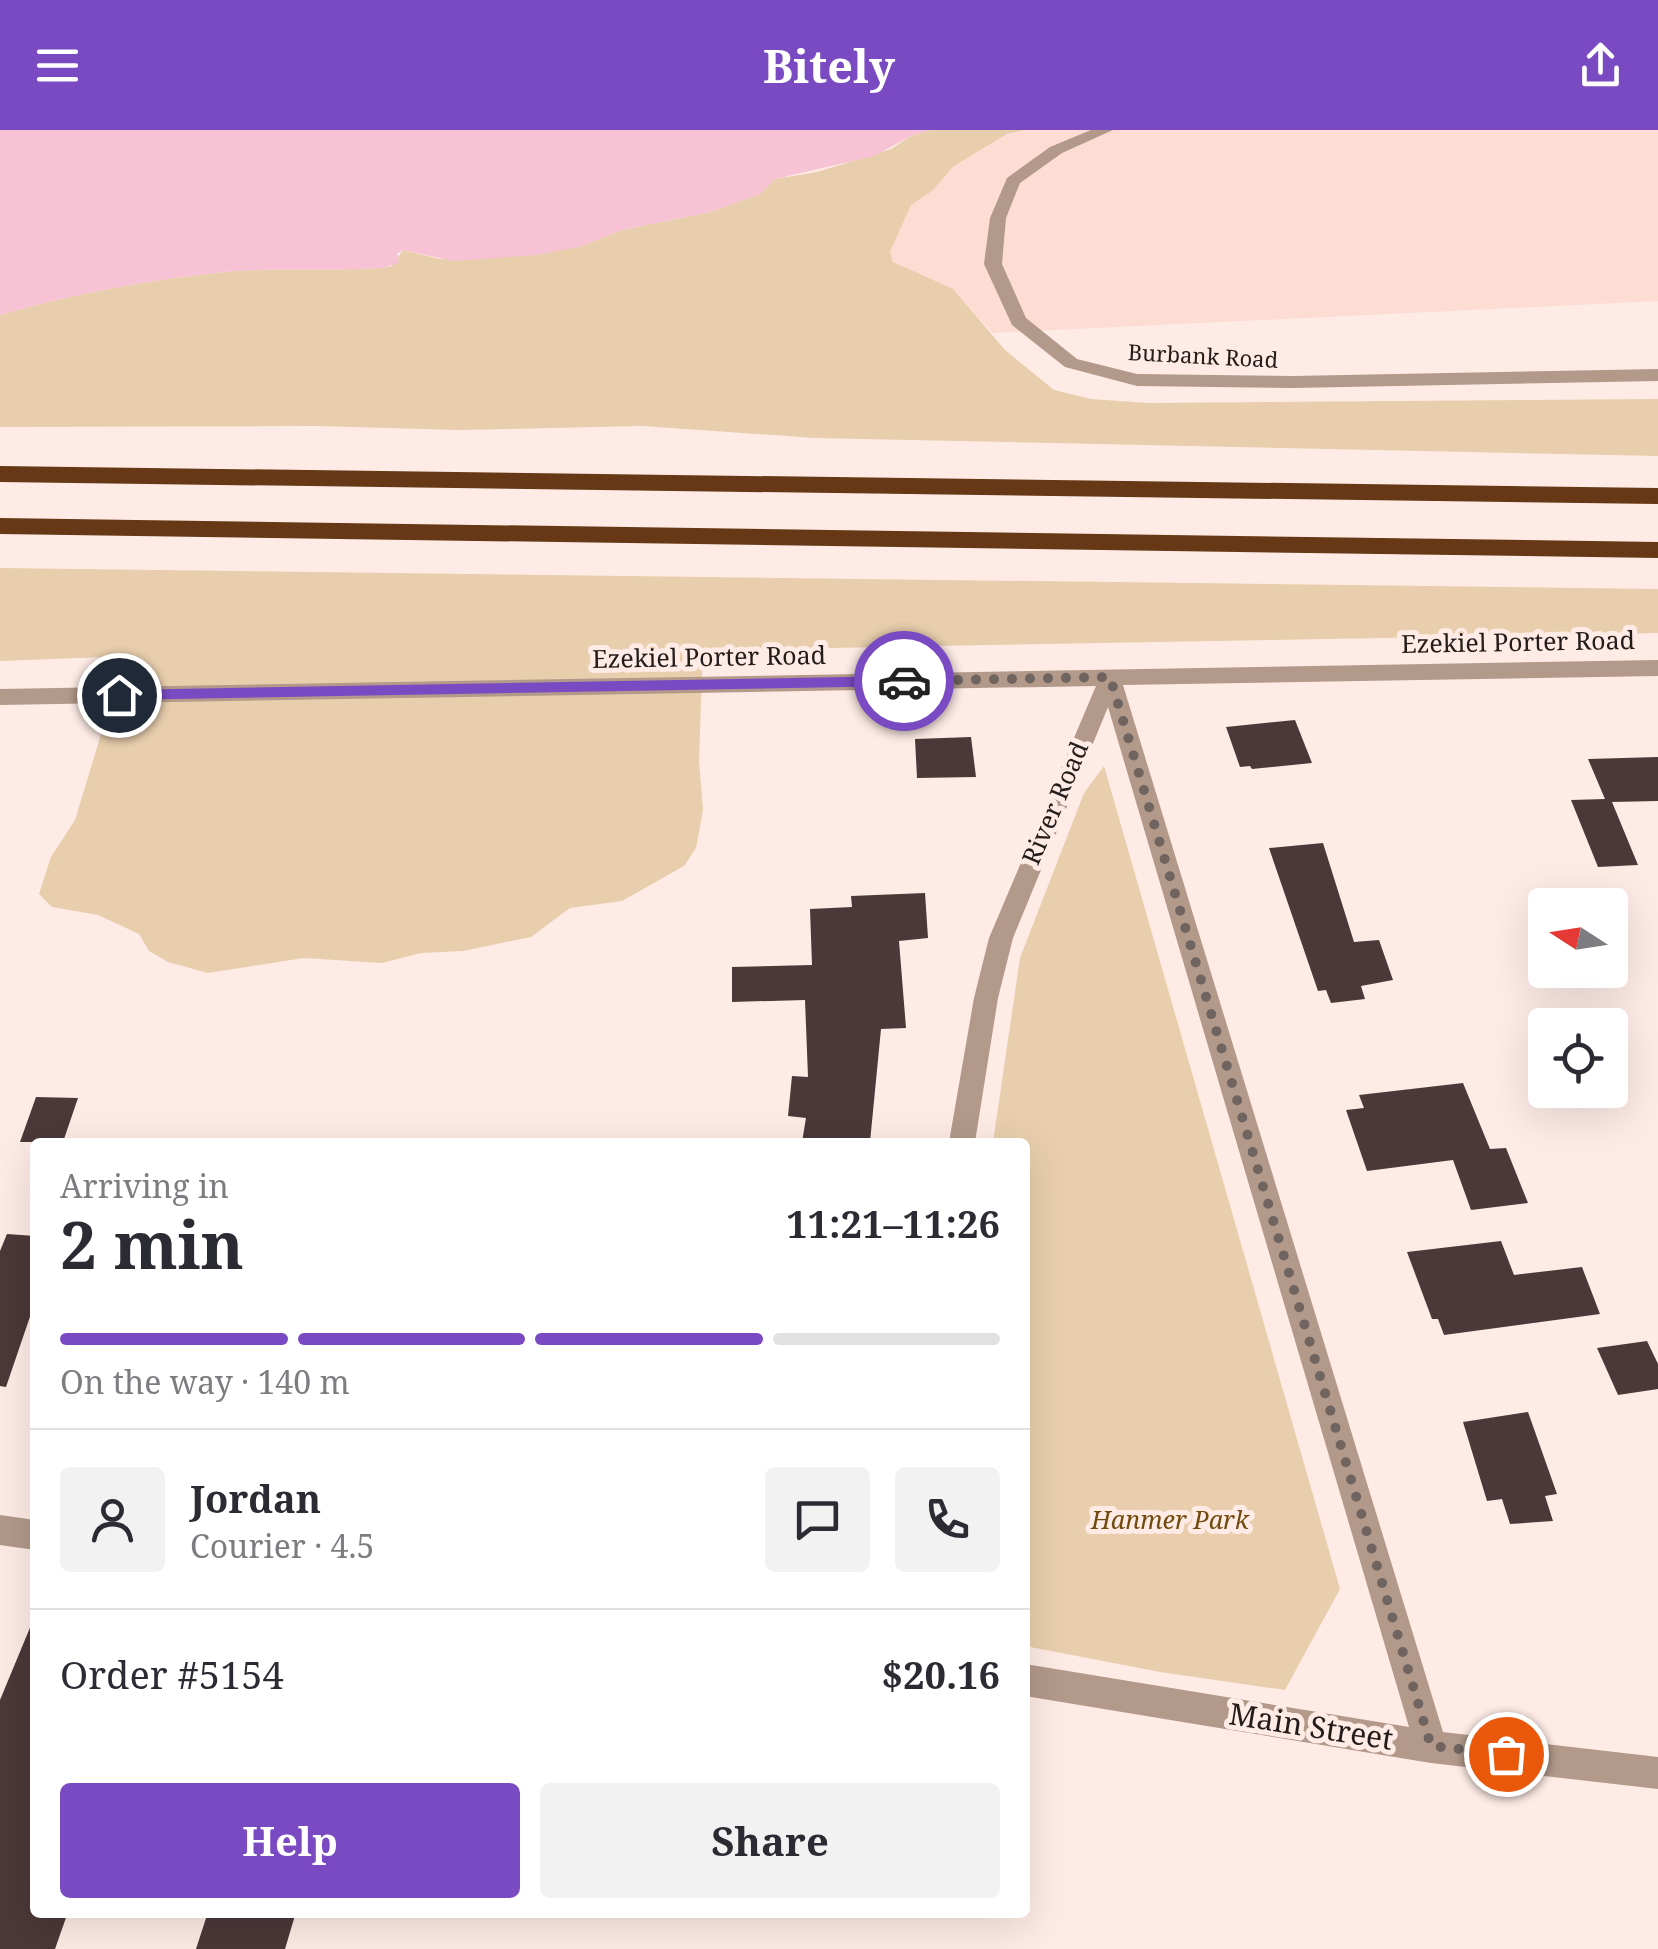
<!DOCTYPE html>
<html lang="en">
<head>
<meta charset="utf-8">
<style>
	body { margin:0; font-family:"Noto Serif",serif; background:#f2f2f3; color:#2b2b33; height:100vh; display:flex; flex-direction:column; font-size:38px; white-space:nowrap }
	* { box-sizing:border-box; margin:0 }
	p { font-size:32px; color:#7c7c81 }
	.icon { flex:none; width:55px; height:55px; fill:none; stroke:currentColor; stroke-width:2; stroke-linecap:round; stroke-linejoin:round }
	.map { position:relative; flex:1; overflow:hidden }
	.drawer { position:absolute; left:30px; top:1008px; width:1000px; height:780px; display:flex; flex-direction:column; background:#fff; border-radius:10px; box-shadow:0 10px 40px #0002 }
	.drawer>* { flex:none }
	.needle { width:65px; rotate:282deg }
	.tools { position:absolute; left:1528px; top:758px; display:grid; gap:20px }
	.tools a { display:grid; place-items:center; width:100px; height:100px; border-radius:10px; background:#fff; box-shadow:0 10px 40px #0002; font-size:50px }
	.pin { position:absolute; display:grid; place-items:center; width:85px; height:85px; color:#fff; margin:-42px; border:5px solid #fff; border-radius:50%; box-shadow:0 2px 10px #0007 }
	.courier { position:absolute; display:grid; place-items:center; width:100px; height:100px; margin:-50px; border:8px solid #7a4ac2; border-radius:50%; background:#fff; color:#222; box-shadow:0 2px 12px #0007 }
	.overview em { font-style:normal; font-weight:700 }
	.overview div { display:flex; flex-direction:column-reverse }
	.overview { display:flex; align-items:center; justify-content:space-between; height:170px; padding:0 30px }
	h1 { font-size:65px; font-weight:700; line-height:75px }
	.bar { display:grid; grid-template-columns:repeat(4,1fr); gap:15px 10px; align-content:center; height:120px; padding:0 30px }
	.bar i { height:12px; border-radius:8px; background:#e1e1e2 }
	.bar .current { background:#7a4ac2 }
	.bar p { grid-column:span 4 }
	.line { display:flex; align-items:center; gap:25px; padding:0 30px; border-top:2px solid #e1e1e2 }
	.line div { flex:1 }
	.round { display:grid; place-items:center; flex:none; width:105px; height:105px; border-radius:10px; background:#f2f2f3 }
	.action { display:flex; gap:20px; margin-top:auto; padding:20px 30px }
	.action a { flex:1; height:115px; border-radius:10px; background:#7a4ac2; color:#fff; font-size:40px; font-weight:700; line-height:115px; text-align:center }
	.action a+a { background:#f2f2f3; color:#2b2b33 }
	header { display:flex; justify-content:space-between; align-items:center; height:130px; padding:0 30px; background:#7a4ac2; color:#fff; font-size:45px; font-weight:700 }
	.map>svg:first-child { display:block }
	.built { fill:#fcdcd3 }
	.green { fill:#e8cead }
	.water { fill:#f7c2d4 }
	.building { fill:#4b3839 }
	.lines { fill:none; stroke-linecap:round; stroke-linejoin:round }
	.street { fill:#b2998a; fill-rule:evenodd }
	.highway { fill:#663815; fill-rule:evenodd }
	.route { fill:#7a4ac2 }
	.done { stroke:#706461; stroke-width:10; stroke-dasharray:0 18 }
	.labels { text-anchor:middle; stroke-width:10; stroke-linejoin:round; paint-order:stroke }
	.far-street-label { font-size:22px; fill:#241c1a; stroke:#feebe6 }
	.street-label { font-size:25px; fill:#241c1a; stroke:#feebe6 }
	.park-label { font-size:25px; font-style:italic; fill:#714b0d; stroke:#feebe6 }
	.near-street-label { font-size:30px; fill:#241c1a; stroke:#feebe6 }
</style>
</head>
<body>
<header><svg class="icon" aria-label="menu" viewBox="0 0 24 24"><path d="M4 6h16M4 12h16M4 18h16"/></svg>Bitely<svg class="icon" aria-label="share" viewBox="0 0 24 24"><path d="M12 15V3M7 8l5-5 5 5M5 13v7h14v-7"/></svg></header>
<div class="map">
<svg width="1658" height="1819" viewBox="0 0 1658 1819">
	<rect width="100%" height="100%" fill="#feebe6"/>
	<polygon class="built" points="1024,0 1658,0 1658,171 992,203 953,159 906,141 893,132 890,122 911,75 932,61 954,36 1007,4"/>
	<g class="green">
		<path d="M 930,0 L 1024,0 L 1007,4 L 954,36 L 932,61 L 911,75 L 890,122 L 893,132 L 953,159 L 1005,220 L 1054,260 L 1091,269 L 1149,273 L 1658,269 L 1658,326 L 815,308 L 642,296 L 459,300 L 316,296 L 0,297 L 0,185 C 76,163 156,148 235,141 C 283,138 333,141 382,138 L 392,136 L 403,120 L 440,129 L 579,117 L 622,100 L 710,82 L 760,64 L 774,49 L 817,42 L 891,19 L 911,6 Z"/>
		<polygon points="0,438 1658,459 1658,503 719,520 710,525 702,541 699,631 703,680 696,718 684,736 622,771 570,778 531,807 463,821 421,823 382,833 304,828 208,843 168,832 149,821 139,804 98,785 52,777 39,764 51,727 75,690 122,535 105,527 0,531"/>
		<polygon points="1104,636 1340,1459 1285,1560 1160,1542 1025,1516 1025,1012 993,1012 1020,828 1084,663"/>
	</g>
	<path class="water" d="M 0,0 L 930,0 L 911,6 L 874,26 L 775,49 L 760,64 L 710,82 L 622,100 L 579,117 L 536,125 L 453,131 L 403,120 L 397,124 L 399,133 L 382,138 C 333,141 283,138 235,141 C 156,148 76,163 0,185 Z"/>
	<g class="building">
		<polygon points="1295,590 1312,633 1252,639 1250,636 1240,637 1226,597"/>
		<polygon points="971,607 976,647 917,648 915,609"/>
		<polygon points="1658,627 1658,671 1612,672 1638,735 1598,737 1571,670 1605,669 1588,629"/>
		<polygon points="1323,713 1354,812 1379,810 1393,850 1361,856 1365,869 1331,873 1326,860 1318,861 1269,718"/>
		<polygon points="925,763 928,808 899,811 906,898 881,899 870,1012 802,1012 806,988 788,986 792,946 808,947 805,870 732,872 732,837 812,835 810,779 852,777 851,766"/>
		<polygon points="1463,953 1490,1019 1506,1018 1528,1073 1471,1080 1453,1030 1367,1041 1346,980 1364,978 1359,965"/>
		<polygon points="36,967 78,968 63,1012 20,1012"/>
		<polygon points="7,1104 35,1106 35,1172 6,1257 0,1256 0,1121"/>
		<polygon points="1501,1111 1514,1145 1582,1137 1600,1184 1444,1205 1438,1189 1432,1189 1407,1122"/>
		<polygon points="1647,1211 1658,1234 1658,1259 1618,1265 1597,1218"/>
		<polygon points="1528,1282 1557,1364 1545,1366 1553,1391 1510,1394 1502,1369 1487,1371 1463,1292"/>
		<polygon points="34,1488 35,1782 68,1782 55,1819 0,1819 0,1570"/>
		<polygon points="208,1782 296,1782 285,1819 196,1819"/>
	</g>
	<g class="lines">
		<g class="street">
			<polygon points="1091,0 1113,0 1062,23 1020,53 1006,88 1002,134 1026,188 1077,229 1137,244 1293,246 1658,239 1658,251 1293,258 1137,256 1065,237 1012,195 984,134 990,88 1007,48 1050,17"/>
			<polygon points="1658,530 1658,546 1123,555 1443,1602 1658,1627 1658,1659 1431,1633 1025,1566 1025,1534 1409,1597 1108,577 1013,808 998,868 975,1012 949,1012 974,868 989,808 1096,556 0,575 0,559"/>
			<polygon points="0,1385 35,1390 35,1420 0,1415"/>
		</g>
		<g class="highway">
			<polygon points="0,336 1658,358 1658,374 0,352"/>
			<polygon points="0,388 1658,412 1658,428 0,404"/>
		</g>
	</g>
	<polygon class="route" points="904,546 911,551 904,556 119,570 112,565 119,560"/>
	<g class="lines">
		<polyline class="done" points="904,551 1110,547 1431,1616 1506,1624"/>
	</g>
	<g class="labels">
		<g class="far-street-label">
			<text transform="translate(1203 226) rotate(3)" y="8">Burbank Road</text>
		</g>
		<g class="street-label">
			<text transform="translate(1518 512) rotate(-1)" y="9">Ezekiel Porter Road</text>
			<text transform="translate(709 527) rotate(-1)" y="9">Ezekiel Porter Road</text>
			<text transform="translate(1055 673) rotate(-67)" y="9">River Road</text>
		</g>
		<g class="park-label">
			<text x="1170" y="1399">Hanmer Park</text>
		</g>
		<g class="near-street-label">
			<text transform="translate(1311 1597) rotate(9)" y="10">Main Street</text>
		</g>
	</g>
</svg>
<div class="tools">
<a><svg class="needle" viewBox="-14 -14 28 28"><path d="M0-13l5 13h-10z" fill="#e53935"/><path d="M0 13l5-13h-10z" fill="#7c7c81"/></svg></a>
<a><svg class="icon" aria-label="locate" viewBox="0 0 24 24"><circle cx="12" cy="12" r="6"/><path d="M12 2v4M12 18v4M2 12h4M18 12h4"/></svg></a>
</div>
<div class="pin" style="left:1506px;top:1624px;background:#ea580c"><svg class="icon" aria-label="bag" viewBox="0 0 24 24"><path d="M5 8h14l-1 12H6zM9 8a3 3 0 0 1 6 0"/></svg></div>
<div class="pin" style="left:119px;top:565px;background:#1f2937"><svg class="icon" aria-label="home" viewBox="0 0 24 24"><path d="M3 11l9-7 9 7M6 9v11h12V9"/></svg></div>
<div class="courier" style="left:904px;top:551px"><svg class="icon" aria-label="car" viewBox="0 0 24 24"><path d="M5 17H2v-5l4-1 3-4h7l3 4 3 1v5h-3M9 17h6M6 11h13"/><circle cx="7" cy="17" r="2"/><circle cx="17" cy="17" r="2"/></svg></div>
<section class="drawer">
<div class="overview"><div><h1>2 min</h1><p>Arriving in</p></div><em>11:21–11:26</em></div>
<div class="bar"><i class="current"></i><i class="current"></i><i class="current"></i><i></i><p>On the way · 140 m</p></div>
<div class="line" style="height:180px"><a class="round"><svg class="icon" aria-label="person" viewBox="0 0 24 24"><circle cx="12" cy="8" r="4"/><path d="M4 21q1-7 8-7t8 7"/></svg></a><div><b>Jordan</b><p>Courier · 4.5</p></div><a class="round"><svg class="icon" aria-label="chat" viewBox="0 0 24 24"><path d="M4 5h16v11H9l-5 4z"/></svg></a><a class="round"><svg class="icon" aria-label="phone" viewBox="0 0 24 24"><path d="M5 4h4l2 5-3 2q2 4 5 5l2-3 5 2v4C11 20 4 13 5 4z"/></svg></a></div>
<div class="line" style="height:130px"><div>Order #5154</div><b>$20.16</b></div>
<div class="action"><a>Help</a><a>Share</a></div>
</section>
</div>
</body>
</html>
